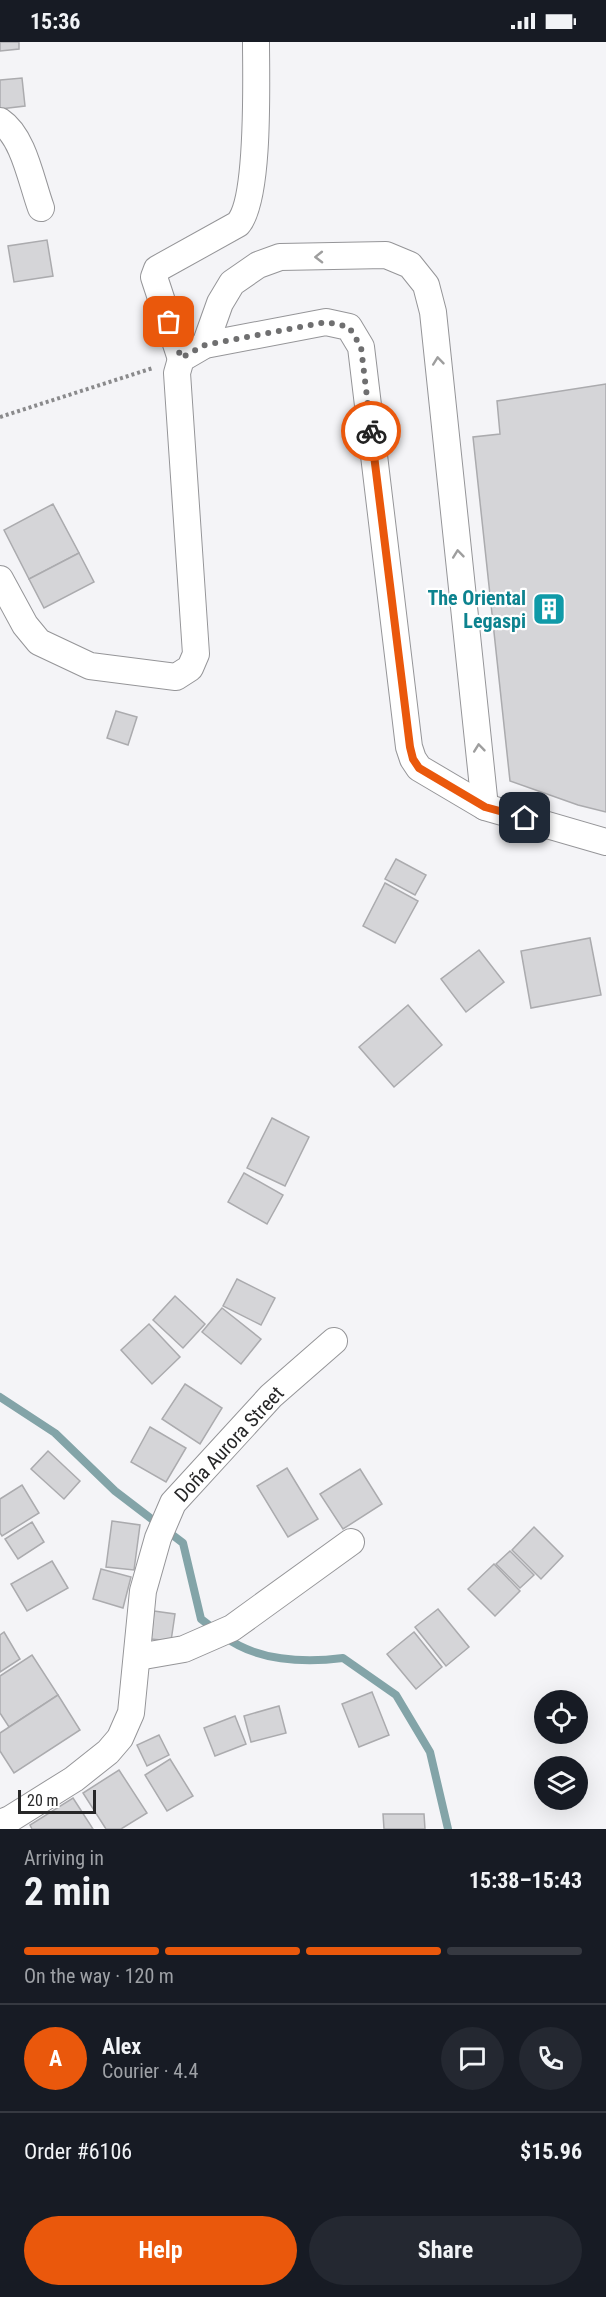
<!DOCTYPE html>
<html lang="en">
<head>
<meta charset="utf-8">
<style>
	body { margin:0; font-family:"Roboto Condensed",sans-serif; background:#242831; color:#f1f3f6; height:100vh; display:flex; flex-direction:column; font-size:22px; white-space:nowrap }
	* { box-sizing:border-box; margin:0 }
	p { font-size:20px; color:#9ea1a6 }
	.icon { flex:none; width:33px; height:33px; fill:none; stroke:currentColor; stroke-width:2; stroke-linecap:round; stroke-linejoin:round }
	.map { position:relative; height:1787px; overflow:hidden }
	.drawer { display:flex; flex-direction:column; background:#171b24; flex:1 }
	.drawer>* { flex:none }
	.fabs { position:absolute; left:534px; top:1648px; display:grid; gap:12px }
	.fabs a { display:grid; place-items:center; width:54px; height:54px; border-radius:50%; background:#171b24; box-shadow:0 6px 24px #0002; font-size:30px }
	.scale { position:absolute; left:18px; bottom:15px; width:78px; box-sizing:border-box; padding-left:6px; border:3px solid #272728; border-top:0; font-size:16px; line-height:21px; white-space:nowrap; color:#272728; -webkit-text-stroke:4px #fff; paint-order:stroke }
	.pin { position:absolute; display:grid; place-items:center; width:51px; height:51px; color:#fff; margin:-26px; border-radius:12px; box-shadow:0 3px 9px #0006 }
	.courier { position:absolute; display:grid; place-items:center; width:60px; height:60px; margin:-30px; border:4px solid #ea580c; border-radius:50%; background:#fff; color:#222; box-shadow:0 2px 8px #0007 }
	.head em { font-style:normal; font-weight:700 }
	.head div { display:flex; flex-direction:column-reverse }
	.head { display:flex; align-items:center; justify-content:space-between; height:102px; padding:0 24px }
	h1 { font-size:39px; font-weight:700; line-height:45px }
	.bar { display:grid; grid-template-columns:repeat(4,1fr); gap:9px 6px; align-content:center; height:72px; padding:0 24px }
	.bar i { height:8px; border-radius:4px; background:#363941 }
	.bar .selected { background:#ea580c }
	.bar p { grid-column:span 4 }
	.line { display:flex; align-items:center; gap:15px; padding:0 24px; border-top:2px solid #363941 }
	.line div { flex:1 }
	.round { display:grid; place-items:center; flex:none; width:63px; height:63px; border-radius:32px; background:#242831 }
	.primary-button { display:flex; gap:12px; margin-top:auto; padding:12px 24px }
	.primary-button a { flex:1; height:69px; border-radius:36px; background:#ea580c; color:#fff; font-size:24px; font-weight:700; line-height:69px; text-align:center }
	.primary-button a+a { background:#242831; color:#f1f3f6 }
	.status { display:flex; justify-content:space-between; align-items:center; height:42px; padding:0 30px; background:#171b24; direction:ltr }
	.status svg { height:16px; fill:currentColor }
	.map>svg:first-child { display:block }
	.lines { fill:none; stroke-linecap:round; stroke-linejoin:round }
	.stream { stroke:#83a4a8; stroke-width:8 }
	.building { fill:#d5d5d8; stroke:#ababae; stroke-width:1.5 }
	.minor-casing { stroke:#959598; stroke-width:28 }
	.path { stroke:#8a8a8c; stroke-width:4; stroke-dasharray:3 3; stroke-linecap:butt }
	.minor { stroke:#fff; stroke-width:26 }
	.oneway { stroke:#9e9e9e }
	.done { stroke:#6f6f70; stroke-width:6; stroke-dasharray:0 10.8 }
	.route { stroke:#ea580c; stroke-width:8 }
	.labels { text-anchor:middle; stroke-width:4.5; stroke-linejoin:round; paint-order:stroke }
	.culture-label { font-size:20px; font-weight:bold; fill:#0d838f; stroke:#fff; text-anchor:end }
	.street-label { font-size:20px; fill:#272728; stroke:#fff }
</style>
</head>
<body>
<div class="status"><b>15:36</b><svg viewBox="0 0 49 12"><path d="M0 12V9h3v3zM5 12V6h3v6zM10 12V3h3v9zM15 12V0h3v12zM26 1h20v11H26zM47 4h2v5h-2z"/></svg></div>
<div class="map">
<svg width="606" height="1787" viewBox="0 0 606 1787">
	<rect width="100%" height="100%" fill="#f4f4f7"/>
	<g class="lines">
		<g class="stream">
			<polyline points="0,1355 55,1391 115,1449 183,1501 201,1577 214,1587"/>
			<path d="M 224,1594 C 256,1619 304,1621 343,1616 L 396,1653 L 430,1710 L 448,1787"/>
		</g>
	</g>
	<g class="building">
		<polygon points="0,0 19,0 19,7 0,9"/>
		<polygon points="22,36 25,64 0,67 0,38"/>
		<polygon points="47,198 53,234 14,240 8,204"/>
		<polygon points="606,342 606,770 578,763 510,739 473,395 500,392 497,359"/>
		<polygon points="53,462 79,511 29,537 4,488"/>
		<polygon points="79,511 94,540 44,566 29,537"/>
		<polygon points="116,669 137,675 128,703 107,696"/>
		<polygon points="396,817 426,833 415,853 385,837"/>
		<polygon points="385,841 418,859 395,901 363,884"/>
		<polygon points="590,896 601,953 531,966 521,909"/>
		<polygon points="479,908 504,940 466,970 441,937"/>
		<polygon points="408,963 442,1003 394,1045 359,1005"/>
		<polygon points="272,1076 309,1095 285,1144 247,1126"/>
		<polygon points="244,1131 283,1153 267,1182 228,1160"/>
		<polygon points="237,1237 275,1256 261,1283 223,1264"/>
		<polygon points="175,1254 205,1282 183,1306 153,1278"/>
		<polygon points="222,1266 261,1297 241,1322 202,1290"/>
		<polygon points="149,1282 180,1315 152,1342 121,1308"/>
		<polygon points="185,1342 222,1366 200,1402 162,1377"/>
		<polygon points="150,1385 186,1406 166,1440 131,1420"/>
		<polygon points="48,1409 80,1439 64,1457 31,1427"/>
		<polygon points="287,1426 318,1477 288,1495 257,1444"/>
		<polygon points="360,1427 382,1462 343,1487 320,1452"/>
		<polygon points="22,1443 39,1471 2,1494 0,1491 0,1457"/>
		<polygon points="112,1479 140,1483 134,1528 106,1525"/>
		<polygon points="32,1480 44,1500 18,1517 5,1497"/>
		<polygon points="534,1485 563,1514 541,1537 512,1508"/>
		<polygon points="510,1509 534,1533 520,1546 496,1522"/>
		<polygon points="52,1519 68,1546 27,1569 11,1542"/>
		<polygon points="494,1522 520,1549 495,1574 468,1547"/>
		<polygon points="101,1527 131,1535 123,1566 93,1557"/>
		<polygon points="438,1567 469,1605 446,1624 415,1585"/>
		<polygon points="154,1569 175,1572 171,1599 151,1597"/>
		<polygon points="4,1590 20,1617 0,1630 0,1593"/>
		<polygon points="414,1590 442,1625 416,1647 387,1612"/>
		<polygon points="32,1613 58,1653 9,1685 0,1671 0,1634"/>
		<polygon points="372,1650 389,1693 359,1705 342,1662"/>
		<polygon points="58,1653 80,1688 14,1731 0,1709 0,1691"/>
		<polygon points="279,1664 286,1691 251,1700 244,1674"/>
		<polygon points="235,1674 246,1702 215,1714 204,1686"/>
		<polygon points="159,1693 169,1713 147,1724 137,1703"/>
		<polygon points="170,1717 193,1754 167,1769 145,1733"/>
		<polygon points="119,1728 147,1771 121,1787 106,1787 83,1751"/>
		<polygon points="73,1756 93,1787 32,1787 30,1783"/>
		<polygon points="383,1772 424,1772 425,1787 384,1787"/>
	</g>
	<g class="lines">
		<defs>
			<g id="minor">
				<path d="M 0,79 C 24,95 31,139 41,166"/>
				<polyline points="205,303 220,261 232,241 258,223 280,215 386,213 410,223 426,243 433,270 485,765"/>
				<path d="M 181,317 L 154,235 L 157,227 L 238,182 C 260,157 256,37 256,0"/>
				<polyline points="0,537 25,583 39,600 90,624 176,635 190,626 196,612 177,331 181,317 205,303 326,280 349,285 361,305 409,705 413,717 419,726 485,765 606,800"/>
				<polyline points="138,1615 184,1607 232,1586 351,1500"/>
				<polyline points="0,1781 10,1777 74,1737 108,1710 120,1696 131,1671 143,1549 158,1496 173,1461 271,1354 334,1299"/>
			</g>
		</defs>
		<use href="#minor" class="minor-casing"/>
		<polyline class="path" points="0,375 153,326"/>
		<use href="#minor" class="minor"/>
	</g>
	<defs><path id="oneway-chevron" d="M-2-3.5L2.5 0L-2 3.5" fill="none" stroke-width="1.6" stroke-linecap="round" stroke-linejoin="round" transform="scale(1.5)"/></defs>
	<g class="oneway">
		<use href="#oneway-chevron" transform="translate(319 215) rotate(179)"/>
		<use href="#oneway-chevron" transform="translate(438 319) rotate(-96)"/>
		<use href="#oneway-chevron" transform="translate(458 512) rotate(-96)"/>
		<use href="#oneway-chevron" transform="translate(479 706) rotate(-96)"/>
	</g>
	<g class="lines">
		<polyline class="done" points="169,280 181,316 205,303 326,280 349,285 361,305 371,389"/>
		<polyline class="route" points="371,389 410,705 413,717 419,726 485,765 525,776"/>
	</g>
	<defs>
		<symbol id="building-square" viewBox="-11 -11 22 22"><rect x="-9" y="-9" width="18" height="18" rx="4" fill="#0f9aa8" stroke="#fff"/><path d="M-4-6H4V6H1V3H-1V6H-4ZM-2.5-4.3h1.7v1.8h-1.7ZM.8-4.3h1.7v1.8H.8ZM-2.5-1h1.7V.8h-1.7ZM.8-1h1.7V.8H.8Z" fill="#fff"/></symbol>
	</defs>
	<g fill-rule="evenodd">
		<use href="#building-square" x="530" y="548" width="38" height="38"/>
	</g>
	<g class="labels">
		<g class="culture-label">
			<text x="526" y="563">The Oriental<tspan x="526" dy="23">Legaspi</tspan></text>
		</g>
		<g class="street-label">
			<text transform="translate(229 1402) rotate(-47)" y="7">Doña Aurora Street</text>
		</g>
	</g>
</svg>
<div class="fabs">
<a><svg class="icon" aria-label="locate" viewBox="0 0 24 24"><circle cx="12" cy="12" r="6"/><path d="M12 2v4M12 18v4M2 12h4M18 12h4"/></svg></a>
<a><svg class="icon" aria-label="layers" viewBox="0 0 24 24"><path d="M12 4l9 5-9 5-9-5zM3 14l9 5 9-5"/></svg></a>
</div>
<div class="scale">20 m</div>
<div class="pin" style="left:169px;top:280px;background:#ea580c"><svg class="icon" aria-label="bag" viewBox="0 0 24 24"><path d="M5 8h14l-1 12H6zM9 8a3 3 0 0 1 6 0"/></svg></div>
<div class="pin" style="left:525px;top:776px;background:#1f2937"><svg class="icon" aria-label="home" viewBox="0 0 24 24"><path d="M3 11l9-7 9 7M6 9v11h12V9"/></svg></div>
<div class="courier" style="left:371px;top:389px"><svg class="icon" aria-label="bike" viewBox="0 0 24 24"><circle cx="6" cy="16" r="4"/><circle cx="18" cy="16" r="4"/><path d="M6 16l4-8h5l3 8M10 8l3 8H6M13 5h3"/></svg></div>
</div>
<section class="drawer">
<div class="head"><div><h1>2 min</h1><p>Arriving in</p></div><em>15:38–15:43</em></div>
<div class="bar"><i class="selected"></i><i class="selected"></i><i class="selected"></i><i></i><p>On the way · 120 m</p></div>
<div class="line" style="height:108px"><b class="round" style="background:#ea580c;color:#fff">A</b><div><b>Alex</b><p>Courier · 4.4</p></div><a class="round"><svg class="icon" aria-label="chat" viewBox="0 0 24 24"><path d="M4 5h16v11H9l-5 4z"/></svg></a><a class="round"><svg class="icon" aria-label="phone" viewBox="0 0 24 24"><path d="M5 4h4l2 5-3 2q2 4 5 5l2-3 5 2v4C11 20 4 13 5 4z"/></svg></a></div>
<div class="line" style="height:78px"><div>Order #6106</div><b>$15.96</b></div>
<div class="primary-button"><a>Help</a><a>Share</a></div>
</section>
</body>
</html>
